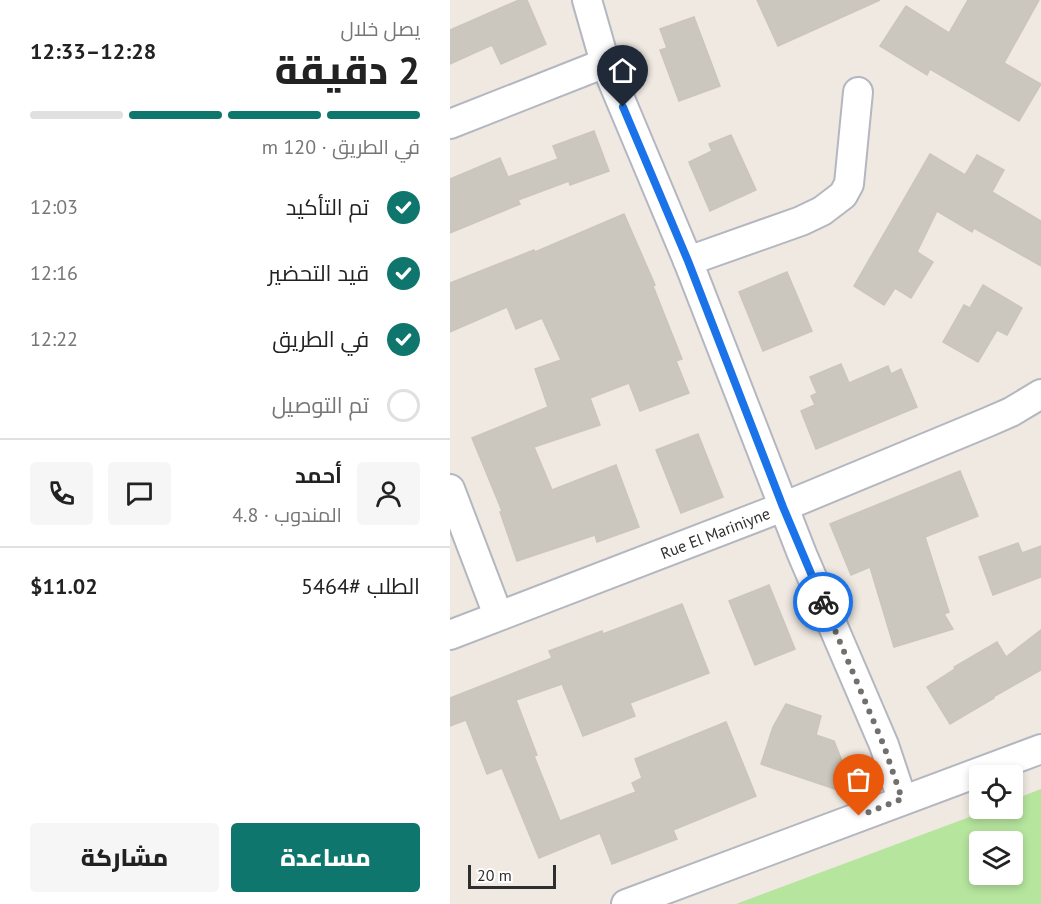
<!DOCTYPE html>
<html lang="ar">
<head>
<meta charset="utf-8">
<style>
	body { margin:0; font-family:"PT Sans",Cairo,sans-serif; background:#f6f6f6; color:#222; direction:rtl; height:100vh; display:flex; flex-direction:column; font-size:22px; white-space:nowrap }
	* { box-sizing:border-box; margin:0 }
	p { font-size:20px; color:#767676 }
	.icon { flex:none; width:33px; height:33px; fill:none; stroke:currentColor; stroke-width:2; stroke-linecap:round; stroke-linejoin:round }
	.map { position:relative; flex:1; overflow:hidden; direction:ltr }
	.details { display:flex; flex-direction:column; background:#fff; width:450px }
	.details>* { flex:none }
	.tools { position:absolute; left:519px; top:765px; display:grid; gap:12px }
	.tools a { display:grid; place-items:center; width:54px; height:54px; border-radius:6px; background:#fff; box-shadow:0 3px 9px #0003; font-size:30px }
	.scale { position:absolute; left:18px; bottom:15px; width:88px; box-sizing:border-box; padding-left:6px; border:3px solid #2e2e2e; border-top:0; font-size:16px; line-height:21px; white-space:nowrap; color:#2e2e2e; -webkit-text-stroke:4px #fff; paint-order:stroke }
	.pin { position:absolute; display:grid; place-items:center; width:51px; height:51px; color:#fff; margin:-62px -26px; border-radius:50% 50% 50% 0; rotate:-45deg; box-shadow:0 0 6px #0007 }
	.pin .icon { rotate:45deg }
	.courier { position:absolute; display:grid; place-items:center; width:60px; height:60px; margin:-30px; border:4px solid #1a73e8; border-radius:50%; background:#fff; color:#222; box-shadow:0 2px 8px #0007 }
	.summary em { font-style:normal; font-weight:800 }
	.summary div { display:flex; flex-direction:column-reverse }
	.summary { display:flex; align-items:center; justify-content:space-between; height:102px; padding:0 30px }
	h1 { font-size:39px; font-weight:800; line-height:45px }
	.bar { display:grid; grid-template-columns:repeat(4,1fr); gap:9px 6px; align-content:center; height:72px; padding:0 30px }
	.bar i { height:8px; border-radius:4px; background:#e0e0e0 }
	.bar .current { background:#0f766e }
	.bar p { grid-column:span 4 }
	.line { display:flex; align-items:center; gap:15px; padding:0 30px; border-top:2px solid #e0e0e0 }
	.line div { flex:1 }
	.round { display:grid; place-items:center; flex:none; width:63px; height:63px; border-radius:6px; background:#f6f6f6 }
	ol { padding:0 30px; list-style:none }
	li { display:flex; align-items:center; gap:18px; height:66px }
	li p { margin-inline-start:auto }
	li .icon { padding:6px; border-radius:50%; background:#0f766e; color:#fff; stroke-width:4 }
	li:last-child { color:#767676 }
	li i { width:33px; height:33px; border:3px solid #e0e0e0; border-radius:50% }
	.button { display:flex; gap:12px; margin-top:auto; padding:12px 30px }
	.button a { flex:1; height:69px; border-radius:6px; background:#0f766e; color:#fff; font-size:24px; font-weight:800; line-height:69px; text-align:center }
	.button a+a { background:#f6f6f6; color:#222 }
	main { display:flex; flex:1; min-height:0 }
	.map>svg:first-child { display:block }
	.green { fill:#b6e59e; fill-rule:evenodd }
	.building { fill:#cbc7bf; stroke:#cbc5ba; stroke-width:1.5 }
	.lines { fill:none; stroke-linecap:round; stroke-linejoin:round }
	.minor-casing { stroke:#b4b7c1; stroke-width:32 }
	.minor { stroke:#fff; stroke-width:28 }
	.done { stroke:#726f6d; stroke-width:6; stroke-dasharray:0 10.8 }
	.route { stroke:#1a73e8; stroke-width:8 }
	.labels { text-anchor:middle; stroke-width:5; stroke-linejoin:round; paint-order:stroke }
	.street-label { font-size:16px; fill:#2e2e2e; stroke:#fff }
</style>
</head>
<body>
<main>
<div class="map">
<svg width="591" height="904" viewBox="0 0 591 904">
	<rect width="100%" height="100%" fill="#efe9e1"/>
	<path class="green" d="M 591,789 L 591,904 L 286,904 L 541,809 L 562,808 L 563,800 ZM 530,842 L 562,842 L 562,874 L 530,874 Z"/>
	<g class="building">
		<polygon points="69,0 77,0 96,44 51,64 42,45 0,64 0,30"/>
		<polygon points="307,0 430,0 328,46"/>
		<polygon points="518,0 589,0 554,63 591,84 569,121 480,69 477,75 430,46 456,6 499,33"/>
		<polygon points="244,17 270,86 229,101 210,50 217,48 210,29"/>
		<polygon points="144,131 159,171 120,185 119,181 68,200 70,204 0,233 0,179 50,158 58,177 108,159 103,146"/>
		<polygon points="281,135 306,190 260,211 239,162 262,151 259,144"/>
		<polygon points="480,154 515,175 527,155 554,170 542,192 591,221 591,266 524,228 522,232 487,211 467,252 483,262 461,298 445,288 434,305 404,286"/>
		<polygon points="174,214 205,285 203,286 232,359 226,361 239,393 190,411 179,383 140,398 150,425 84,447 102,490 166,465 189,527 147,542 145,535 67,561 50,512 52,511 22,438 98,407 85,369 111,360 92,318 66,329 57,307 0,332 0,283 84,250 85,252"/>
		<polygon points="337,272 362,331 313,351 289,292"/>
		<polygon points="533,285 572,308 557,335 547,330 528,362 493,342 514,305 520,308"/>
		<polygon points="391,364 399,383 438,366 441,374 451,369 467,407 366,449 351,411 365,405 361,396 367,393 360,377"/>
		<polygon points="248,434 273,497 231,513 206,450"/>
		<polygon points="510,471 528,516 475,537 499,612 494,614 503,629 444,647 420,567 401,575 380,524"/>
		<polygon points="568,543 572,553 591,546 591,577 543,595 529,557"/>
		<polygon points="319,585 345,649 305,665 279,601"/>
		<polygon points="232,604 259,673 180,703 185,716 133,736 112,684 66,700 87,755 84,756 110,821 186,792 182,783 192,778 185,759 276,722 306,796 223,830 227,839 162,864 150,833 89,858 52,768 37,774 16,720 0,726 0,698 102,658 99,651 152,631 153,634"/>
		<polygon points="591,630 591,670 543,697 544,698 500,724 477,687 505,669 504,667 547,642 556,657"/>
		<polygon points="336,704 371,716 366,735 384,741 394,766 385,789 311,764 323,727"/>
	</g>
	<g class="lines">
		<defs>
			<g id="minor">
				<polyline points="137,0 155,63 238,261 352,554 434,745 452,799"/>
				<polyline points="0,124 155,63"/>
				<polyline points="238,261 351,221 372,211 393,195 399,184 408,92"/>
				<polyline points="0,489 48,615"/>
				<path id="s1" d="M 0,635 L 333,507 L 538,422 L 561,412 L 591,394"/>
				<polyline points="176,904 591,749"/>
			</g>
		</defs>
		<use href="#minor" class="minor-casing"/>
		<use href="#minor" class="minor"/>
	</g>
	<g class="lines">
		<polyline class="done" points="373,602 434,746 452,799 409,816"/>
		<polyline class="route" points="173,107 238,261 333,507 373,602"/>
	</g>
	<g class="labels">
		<g class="street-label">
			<text dy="6" stroke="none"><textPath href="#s1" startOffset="284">Rue El Mariniyne</textPath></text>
		</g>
	</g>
</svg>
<div class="tools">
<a><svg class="icon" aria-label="locate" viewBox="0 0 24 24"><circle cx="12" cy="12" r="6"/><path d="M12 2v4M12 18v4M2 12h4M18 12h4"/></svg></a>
<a><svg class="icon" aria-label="layers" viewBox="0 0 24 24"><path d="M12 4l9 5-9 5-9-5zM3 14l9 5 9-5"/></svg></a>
</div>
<div class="scale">20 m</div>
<div class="pin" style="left:409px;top:816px;background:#ea580c"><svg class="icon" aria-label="bag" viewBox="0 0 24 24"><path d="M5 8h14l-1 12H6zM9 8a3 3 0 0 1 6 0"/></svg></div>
<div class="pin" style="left:173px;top:107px;background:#1f2937"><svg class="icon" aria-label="home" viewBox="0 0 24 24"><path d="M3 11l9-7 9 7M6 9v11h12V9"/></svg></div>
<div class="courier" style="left:373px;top:602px"><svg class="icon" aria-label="bike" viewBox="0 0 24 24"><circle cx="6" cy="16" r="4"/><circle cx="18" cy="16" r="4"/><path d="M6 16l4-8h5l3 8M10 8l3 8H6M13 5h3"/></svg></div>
</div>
<section class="details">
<div class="summary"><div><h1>2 دقيقة</h1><p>يصل خلال</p></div><em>12:28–12:33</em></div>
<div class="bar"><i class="current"></i><i class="current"></i><i class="current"></i><i></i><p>في الطريق · 120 m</p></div>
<ol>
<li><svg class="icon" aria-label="check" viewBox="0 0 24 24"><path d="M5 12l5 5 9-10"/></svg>تم التأكيد<p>12:03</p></li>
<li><svg class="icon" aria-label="check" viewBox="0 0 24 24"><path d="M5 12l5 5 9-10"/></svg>قيد التحضير<p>12:16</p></li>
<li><svg class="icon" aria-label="check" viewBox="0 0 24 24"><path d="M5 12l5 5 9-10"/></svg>في الطريق<p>12:22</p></li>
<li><i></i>تم التوصيل</li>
</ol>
<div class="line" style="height:108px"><a class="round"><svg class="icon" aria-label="person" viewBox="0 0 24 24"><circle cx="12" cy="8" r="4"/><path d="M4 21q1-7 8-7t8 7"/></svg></a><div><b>أحمد</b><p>المندوب · 4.8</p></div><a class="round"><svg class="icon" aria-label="chat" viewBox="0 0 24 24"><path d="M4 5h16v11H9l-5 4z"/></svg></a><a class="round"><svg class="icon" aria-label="phone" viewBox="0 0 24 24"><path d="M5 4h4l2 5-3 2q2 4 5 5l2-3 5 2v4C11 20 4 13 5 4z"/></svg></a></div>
<div class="line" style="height:78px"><div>الطلب #5464</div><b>$11.02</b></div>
<div class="button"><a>مساعدة</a><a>مشاركة</a></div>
</section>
</main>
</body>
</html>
